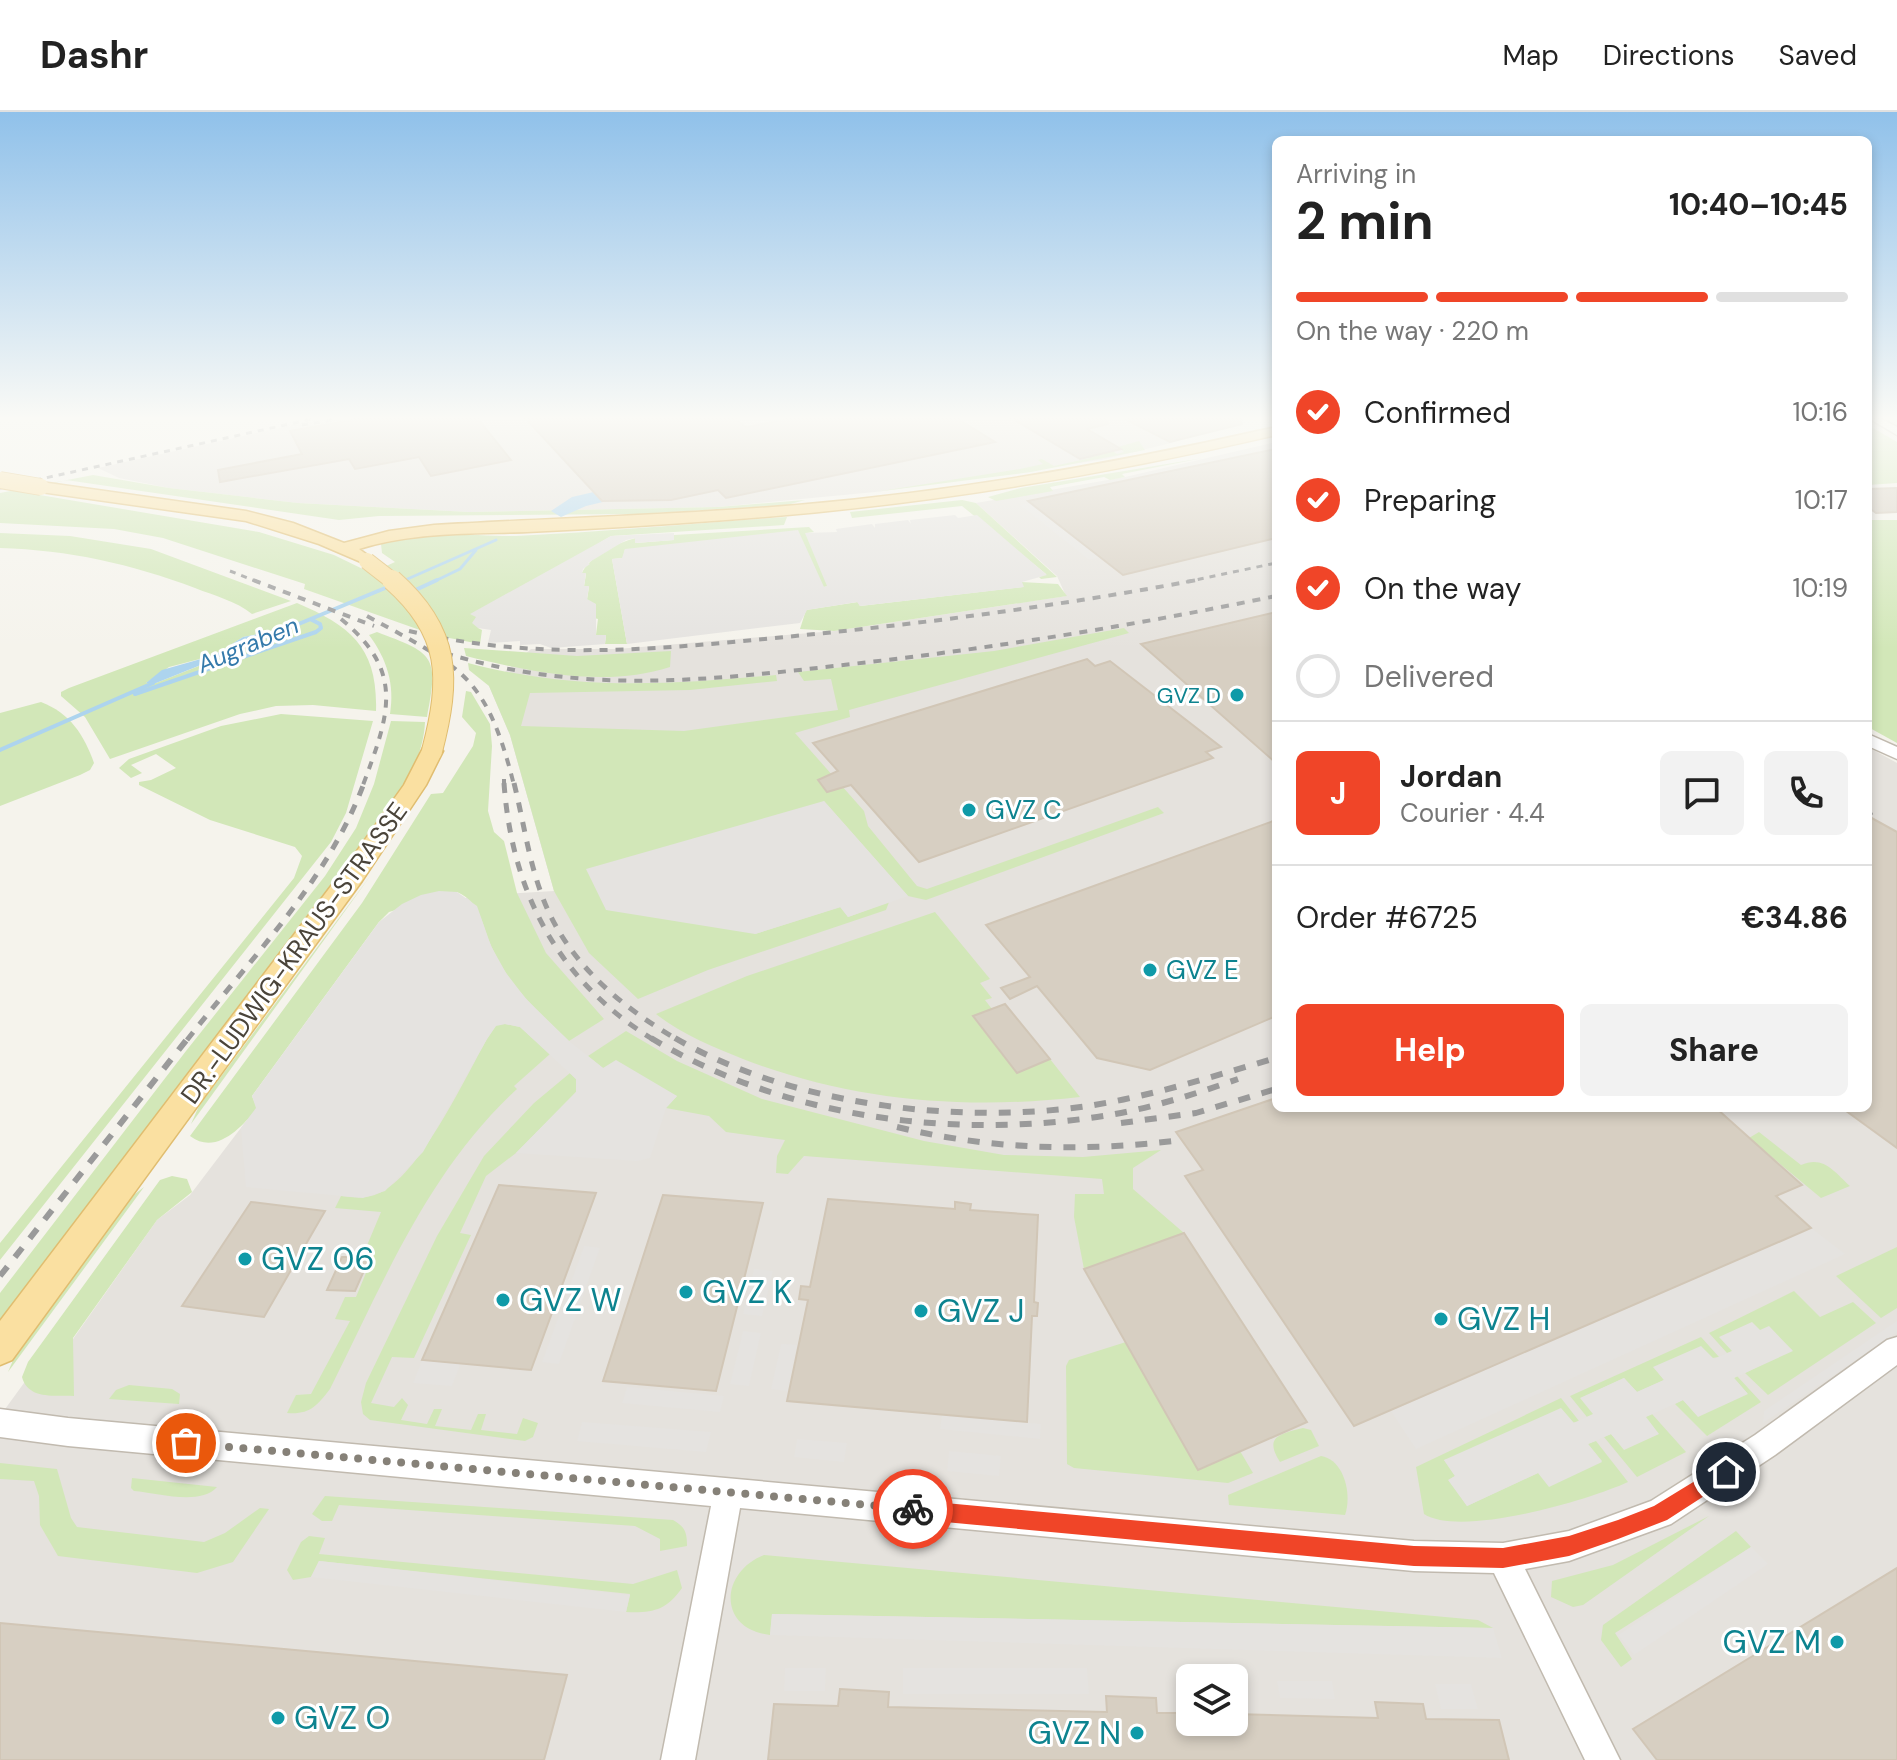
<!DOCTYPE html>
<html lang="en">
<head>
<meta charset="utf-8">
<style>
	body { margin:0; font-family:"DM Sans",sans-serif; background:#f2f2f2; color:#222; height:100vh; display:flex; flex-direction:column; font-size:30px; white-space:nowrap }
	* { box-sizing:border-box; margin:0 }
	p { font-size:26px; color:#767676 }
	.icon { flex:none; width:44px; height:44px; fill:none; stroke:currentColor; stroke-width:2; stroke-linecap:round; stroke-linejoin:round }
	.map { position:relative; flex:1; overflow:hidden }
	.sheet { position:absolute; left:1272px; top:24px; width:600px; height:976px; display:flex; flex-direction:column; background:#fff; border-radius:12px; box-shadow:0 4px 12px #0003 }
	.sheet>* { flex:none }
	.tools { position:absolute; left:1176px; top:1552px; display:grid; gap:16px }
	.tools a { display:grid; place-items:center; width:72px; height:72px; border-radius:12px; background:#fff; box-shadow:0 4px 12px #0003; font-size:40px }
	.pin { position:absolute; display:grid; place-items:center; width:68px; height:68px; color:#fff; margin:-34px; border:4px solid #fff; border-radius:50%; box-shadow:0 2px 8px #0007 }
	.courier { position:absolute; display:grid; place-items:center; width:80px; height:80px; margin:-40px; border:6px solid #f04528; border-radius:50%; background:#fff; color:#222; box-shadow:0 2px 10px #0007 }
	.summary em { font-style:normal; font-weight:700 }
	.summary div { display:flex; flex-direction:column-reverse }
	.summary { display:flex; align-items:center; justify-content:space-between; height:136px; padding:0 24px }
	h1 { font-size:52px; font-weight:700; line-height:60px }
	.bar { display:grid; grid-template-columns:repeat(4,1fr); gap:12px 8px; align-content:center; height:96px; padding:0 24px }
	.bar i { height:10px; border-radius:6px; background:#e0e0e0 }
	.bar .current { background:#f04528 }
	.bar p { grid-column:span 4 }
	.line { display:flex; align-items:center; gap:20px; padding:0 24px; border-top:2px solid #e0e0e0 }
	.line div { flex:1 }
	.round { display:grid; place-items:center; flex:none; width:84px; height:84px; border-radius:12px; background:#f2f2f2 }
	ol { padding:0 24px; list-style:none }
	li { display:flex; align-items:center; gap:24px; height:88px }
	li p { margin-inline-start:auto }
	li .icon { padding:8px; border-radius:50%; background:#f04528; color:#fff; stroke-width:4 }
	li:last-child { color:#767676 }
	li i { width:44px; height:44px; border:4px solid #e0e0e0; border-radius:50% }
	.action { display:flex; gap:16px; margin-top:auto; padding:16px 24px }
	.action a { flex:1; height:92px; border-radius:12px; background:#f04528; color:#fff; font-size:32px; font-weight:700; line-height:92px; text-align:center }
	.action a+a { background:#f2f2f2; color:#222 }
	header { display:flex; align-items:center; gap:48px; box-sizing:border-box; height:112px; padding:0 40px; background:#fff; border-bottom:2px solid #e0e0e0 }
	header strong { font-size:38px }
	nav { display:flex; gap:44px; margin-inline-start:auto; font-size:28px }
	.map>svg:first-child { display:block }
	.industrial { fill:#e5e2dd; fill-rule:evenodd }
	.green { fill:#d2e7b8; fill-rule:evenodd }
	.parking { fill:#e5e3e0 }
	.water { fill:#add4ee }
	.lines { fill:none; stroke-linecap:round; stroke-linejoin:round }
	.stream-far1 { stroke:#add4ee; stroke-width:3 }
	.stream { stroke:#add4ee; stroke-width:4 }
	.river { fill:#add4ee; fill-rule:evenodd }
	.building { fill:#d7cfc2; stroke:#d1c6b6; stroke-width:2 }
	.minor-casing { stroke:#c1baaf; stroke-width:3 }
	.major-casing { stroke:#e0bd70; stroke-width:3 }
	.minor { fill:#fff; fill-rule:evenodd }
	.major { fill:#fae0a1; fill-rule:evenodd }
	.rail-far3 { stroke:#9a9a9a; stroke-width:3; stroke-dasharray:6 6; stroke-linecap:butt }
	.rail-far2 { stroke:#9a9a9a; stroke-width:4; stroke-dasharray:8 8; stroke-linecap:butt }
	.rail-far1 { stroke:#9a9a9a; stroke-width:5; stroke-dasharray:10 10; stroke-linecap:butt }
	.rail { stroke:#9a9a9a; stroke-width:6; stroke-dasharray:12 12; stroke-linecap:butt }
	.major-bridge-far1-casing { stroke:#e0bd70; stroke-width:18; stroke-linecap:butt }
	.major-bridge-casing { stroke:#e0bd70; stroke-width:22; stroke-linecap:butt }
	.major-bridge-far1 { stroke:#fae0a1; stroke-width:16 }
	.major-bridge { stroke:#fae0a1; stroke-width:20 }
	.route { fill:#f04528 }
	.done { stroke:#868178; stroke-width:8; stroke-dasharray:0 14.4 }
	.culture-dot { fill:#0f9aa8; stroke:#fff; stroke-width:3 }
	.labels { text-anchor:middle; stroke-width:6; stroke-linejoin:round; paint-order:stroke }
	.far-culture-label { font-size:22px; fill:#0d838f; stroke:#fff; text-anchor:end }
	.far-water-label { font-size:24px; font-style:italic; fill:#347aab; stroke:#fff }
	.culture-label { font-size:26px; fill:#0d838f; stroke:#fff; text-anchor:start }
	.street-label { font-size:26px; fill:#4a443a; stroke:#fff }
	.near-culture-label { font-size:32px; fill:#0d838f; stroke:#fff; text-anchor:start }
</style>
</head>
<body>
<header>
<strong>Dashr</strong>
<nav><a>Map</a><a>Directions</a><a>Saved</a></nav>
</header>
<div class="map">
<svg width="1897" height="1648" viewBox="0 0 1897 1648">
	<rect width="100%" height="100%" fill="#f5f3ec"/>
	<g class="industrial">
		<polygon points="320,307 1216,307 1171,331 1101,348 875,380 718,395 469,400 298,391 169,376 119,366 98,356"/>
		<path d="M 1276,330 L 1276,996 L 1868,996 L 1868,635 L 1897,651 L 1897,1648 L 0,1648 L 0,1304 L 24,1271 L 73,1227 L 157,1108 L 190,1083 L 256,996 L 468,784 L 554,779 L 510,623 L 489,574 L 531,537 L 617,537 L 834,519 L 1066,484 L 1057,464 L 976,391 L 1125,365 ZM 1190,1566 L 1234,1566 L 1234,1610 L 1190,1610 Z"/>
	</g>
	<g class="green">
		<polygon points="1868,313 1897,330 1897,371 1868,373"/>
		<polygon points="1139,329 1145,338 1031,360 875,380 1020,357 1043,352 1038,348 1042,347 1054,354 1090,346 1088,341 1111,338 1117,342 1124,340 1118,335"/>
		<polygon points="1203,346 1122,362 1125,365 1110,368 1104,365 1050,375 1053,379 996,389 988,385 1021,376"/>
		<path d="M 93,363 L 169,376 L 298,391 L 469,400 L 718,395 L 805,388 L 787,393 L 639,402 L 379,404 L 339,408 L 66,368 L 22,380 L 259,420 L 334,443 L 371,461 L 395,450 L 382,441 L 381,432 C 413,415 479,425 516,424 C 606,420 697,411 787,405 L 784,413 L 611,424 L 477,505 L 478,516 L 482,518 L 480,532 L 434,523 L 304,477 L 305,472 L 163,426 L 114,417 L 0,411 L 0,381 Z"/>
		<polygon points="962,388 976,391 1057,465 1041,467 1039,465 1046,462 962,394 852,406 850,400"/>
		<polygon points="1868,408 1897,408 1897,631 1868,615"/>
		<path d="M 809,415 L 814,420 L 806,421 L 837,473 L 823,475 L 625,437 L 623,446 L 612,447 L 627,532 L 605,532 L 606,523 L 596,523 L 598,507 L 594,506 L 595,492 L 587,488 L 589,475 L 584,475 L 586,462 L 582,461 C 589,445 616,431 636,426 L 636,431 L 674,428 L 674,423 Z"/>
		<path d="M 0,421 L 70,424 L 151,437 L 291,489 L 252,502 C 236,489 215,484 195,476 C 131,452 69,438 0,436 Z"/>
		<polygon points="1021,470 1058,472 1067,484 834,519 800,517 806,498 858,490 860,494 1023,475"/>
		<path d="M 297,491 C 351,514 378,536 376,599 L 313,593 L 276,594 L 240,602 L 110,647 L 85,605 L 61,584 L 61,580 L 69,576 ZM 279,518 L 282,521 L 156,571 L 146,571 L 169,555 L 215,543 L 243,525 Z"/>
		<path d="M 1124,516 L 1129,521 L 849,598 L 850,605 L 795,621 L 864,699 L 868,714 L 917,774 L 927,777 L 1158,695 L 1164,701 L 926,788 L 908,784 L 824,689 L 755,822 L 841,795 L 848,805 L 889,790 L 886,798 L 708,858 L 638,887 L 589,841 L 554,779 L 510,623 L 489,574 L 469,558 L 468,551 C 575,579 667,573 776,563 L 777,569 L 690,578 L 530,581 L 521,614 L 684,619 L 838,598 L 831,567 L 804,569 L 798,560 L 994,539 Z"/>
		<path d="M 377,520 C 432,541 440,542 427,605 L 390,602 C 395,573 387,547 369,523 Z"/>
		<path d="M 464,536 L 577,544 L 671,539 L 670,555 C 606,576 531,560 466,544 Z"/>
		<path d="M 466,579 L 471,580 L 490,612 L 492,634 L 488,699 L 494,720 L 504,729 L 517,781 L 546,841 L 604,907 L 569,929 C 538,900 506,871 490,831 C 481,809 480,790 457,780 L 389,800 L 379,810 L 252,984 L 257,996 C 242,1015 216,1044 190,1024 L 362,791 L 431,682 L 443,681 L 473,634 L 476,621 L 462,605 Z"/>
		<path d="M 41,590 C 70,601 84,623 94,651 L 90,658 L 80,663 L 0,694 L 0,601 Z"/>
		<polygon points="281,602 373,609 346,701 331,730 0,1148 0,1131 294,766 302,744 295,735 210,708 139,673 139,670 151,668 176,656 156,642 131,653 142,661 131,666 119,656 129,647 221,614"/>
		<path d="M 391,609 L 425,610 C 423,657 389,696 364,734 L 0,1210 L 0,1181 L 186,939 L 325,764 L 356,716 L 374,672 Z"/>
		<polygon points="371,763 191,1012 199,994"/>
		<path d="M 935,800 L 990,867 L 980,871 L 992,886 L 985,888 L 992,897 L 973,905 L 1017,961 L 1050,947 L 1080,985 C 965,998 852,989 743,947 C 713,935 681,922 656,902 L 747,864 Z"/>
		<path d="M 505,912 L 520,915 L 550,942 L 514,974 L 517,977 C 428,1059 383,1171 330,1277 C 317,1294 309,1303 287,1301 L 296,1283 L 311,1282 L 350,1209 L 335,1207 L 345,1185 L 356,1185 L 373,1144 L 363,1143 L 381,1100 L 335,1096 L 341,1084 C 356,1086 370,1087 383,1079 C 422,1058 465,966 487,927 L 496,913 Z"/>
		<polygon points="626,919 677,949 762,987 924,1029 1004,1043 1083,1045 1161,1038 1133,1056 1133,1077 1184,1121 1084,1157 1074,1105 1075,1082 1104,1082 1102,1067 804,1044 788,1062 776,1061 777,1044 785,1028 726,1020 709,1004 666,996 677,984 603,956 588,944"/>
		<polygon points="570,961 576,967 576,980 516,1041 486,1064 460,1121 471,1123 414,1246 392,1245 371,1291 394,1295 402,1286 408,1293 401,1308 427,1312 434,1297 442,1297 435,1314 471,1318 478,1302 486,1302 481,1318 517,1322 523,1306 538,1311 533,1325 525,1329 370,1308 363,1302 361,1290 366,1271 437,1124 484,1044 534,991"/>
		<path d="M 1759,1020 L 1801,1053 C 1823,1043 1834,1059 1850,1074 L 1821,1086 L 1749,1026 Z"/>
		<path d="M 172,1064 L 187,1067 L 192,1080 L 157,1108 L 73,1226 L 74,1284 C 55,1283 28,1288 22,1265 L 28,1250 L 160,1068 Z"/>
		<polygon points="144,1075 8,1260 17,1239 131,1085"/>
		<polygon points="1897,1135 1897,1196 1881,1206 1836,1164"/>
		<polygon points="1794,1179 1820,1205 1853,1190 1876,1211 1768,1283 1745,1261 1792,1238 1760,1218 1720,1225 1733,1239 1727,1241 1709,1221"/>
		<polygon points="1701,1225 1719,1245 1654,1255 1664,1268 1637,1280 1624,1266 1581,1286 1594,1302 1587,1305 1570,1284"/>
		<polygon points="1126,1230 1240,1339 1253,1361 1228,1371 1074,1356 1067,1352 1066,1254 1069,1248"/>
		<polygon points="1737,1264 1761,1290 1707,1324 1675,1292 1683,1288 1698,1304 1747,1281 1734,1266"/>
		<polygon points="129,1273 172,1277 180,1282 179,1292 109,1287 116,1278"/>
		<path d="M 1561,1286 L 1579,1309 L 1444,1348 L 1455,1364 L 1449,1368 L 1467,1394 L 1538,1361 L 1602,1349 L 1588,1332 L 1596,1329 L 1628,1370 C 1589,1388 1461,1426 1424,1402 L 1416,1355 Z"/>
		<polygon points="1652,1302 1686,1340 1637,1365 1604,1325 1611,1322 1624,1337 1658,1322 1645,1305"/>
		<path d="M 1303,1316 L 1311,1318 L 1319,1334 L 1280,1350 C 1264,1325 1279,1322 1303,1316 Z"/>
		<path d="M 1321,1344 C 1345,1348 1352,1384 1345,1403 L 1229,1393 L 1228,1383 Z"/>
		<polygon points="0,1351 57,1357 71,1406 77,1415 204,1430 225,1421 260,1396 269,1397 233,1450 197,1461 58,1444 40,1413 39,1384 34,1369 0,1367"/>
		<path d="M 132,1366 L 217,1375 C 200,1394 158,1381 134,1379 L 131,1376 Z"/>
		<path d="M 325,1384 L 673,1408 C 685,1415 687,1420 687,1434 L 660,1439 L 660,1427 L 635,1414 L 339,1393 L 332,1409 L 322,1409 L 312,1402 Z"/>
		<polygon points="1709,1404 1583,1493 1573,1495 1551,1485 1552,1469 1613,1453"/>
		<polygon points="1736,1419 1751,1435 1615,1521 1632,1547 1621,1555 1601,1528 1603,1513"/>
		<path d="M 309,1424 L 325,1426 L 319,1442 L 633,1472 L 677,1458 L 682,1476 C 666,1499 652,1501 626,1500 L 630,1482 L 319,1449 L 311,1465 L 293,1468 L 287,1458 L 301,1430 Z"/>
		<path d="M 764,1443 L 1478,1508 L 1493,1516 L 772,1502 L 770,1523 C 717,1517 720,1460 764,1443 Z"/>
	</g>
	<g class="parking">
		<polygon points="1030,391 1100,445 1089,448 1020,393"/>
		<polygon points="955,403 958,406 977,403 1047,463 1022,470 1024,475 860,494 857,490 807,498 800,511 627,532 612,447 622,446 625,437 798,418 824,475 827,474 805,421 837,420 836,417 872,412 875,416 875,412 908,408 911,412 910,408"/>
		<polygon points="674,421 674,428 635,431 635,426 626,428 588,451 590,452 583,457 582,461 586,461 584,474 589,474 587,487 596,492 596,523 606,523 605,532 551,536 540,532 520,533 520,529 488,531 491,518 478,516 472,511 476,505 470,502 611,424"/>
		<polygon points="824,689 908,784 848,805 840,795 755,822 606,798 586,757"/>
		<polygon points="439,779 457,780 477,794 491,834 506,861 526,887 569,929 603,956 616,948 677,984 666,996 650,1046 638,1049 516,1041 576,980 576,967 520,915 505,912 496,914 487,927 423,1040 385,1079 363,1086 246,1075 241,1016 256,996 252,984 379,810 402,792 421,783"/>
		<polygon points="1811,1116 1845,1142 1416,1337 1391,1299"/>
		<polygon points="584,1134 600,1136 559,1252 542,1250"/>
		<polygon points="754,1157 773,1159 762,1204 743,1202"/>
		<polygon points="1897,1209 1897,1220 1763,1311 1764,1299"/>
		<polygon points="1752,1210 1760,1218 1769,1214 1793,1239 1734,1266 1748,1282 1698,1305 1683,1288 1646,1305 1659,1322 1624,1338 1611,1322 1588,1332 1602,1350 1549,1375 1538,1361 1467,1394 1448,1368 1455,1364 1444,1348 1561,1296 1574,1311 1593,1302 1580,1286 1624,1266 1637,1280 1664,1268 1653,1255 1701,1234 1714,1247 1732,1239 1719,1225"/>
		<polygon points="743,1219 761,1221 749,1274 730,1272"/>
		<polygon points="781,1232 797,1233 788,1279 771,1277"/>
		<polygon points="422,1248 461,1251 452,1274 413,1271"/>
		<polygon points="627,1275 724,1284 720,1300 622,1291"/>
		<polygon points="942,1303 1041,1312 1040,1327 940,1317"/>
		<polygon points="582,1310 711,1320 706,1340 577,1329"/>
		<polygon points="797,1327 847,1331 844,1350 794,1345"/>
		<polygon points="949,1339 1001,1344 999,1364 947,1359"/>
		<polygon points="1751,1435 1768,1452 1634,1543 1618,1523"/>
		<polygon points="319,1449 630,1483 626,1500 311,1465"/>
		<polygon points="772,1502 1493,1516 1502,1546 770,1523"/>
		<polygon points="785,1556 826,1556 825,1579 784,1579"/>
		<polygon points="903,1556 1087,1556 1089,1582 903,1582"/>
		<polygon points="1277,1569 1332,1569 1335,1587 1280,1586"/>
		<polygon points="1435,1572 1471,1572 1478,1597 1441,1597"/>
	</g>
	<polygon class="water" points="279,518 283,520 156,571 146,571 162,558 215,543 243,525"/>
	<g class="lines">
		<g class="stream-far1">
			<polyline points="561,399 568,394"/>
			<polyline points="403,469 496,428"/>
			<polyline points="433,470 460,457 476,438"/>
		</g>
		<g class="stream">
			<polyline points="403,469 406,468"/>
			<polyline points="409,481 437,468"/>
			<polyline points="277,521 390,474"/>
			<polyline points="135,582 316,520 321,516 320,512 312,508"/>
			<polyline points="0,638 153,571"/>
		</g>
		<polygon class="river" points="642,369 652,375 649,379 586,394 561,405 551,399 572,385"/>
	</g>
	<g class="building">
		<polygon points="358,307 478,307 511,348 431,364 419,345 355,357 349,347 220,370 218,358 302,342 290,319"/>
		<polygon points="526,307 735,307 746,315 789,307 958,307 995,330 726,386 718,378 671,388 602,389"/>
		<polygon points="1013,307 1107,307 1108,312 1087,317 1121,337 1080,347"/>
		<polygon points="1125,307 1241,307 1242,312 1170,330"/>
		<polygon points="1276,337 1276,426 1123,463 1028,389"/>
		<polygon points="1897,376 1897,400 1876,401 1868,395 1868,377"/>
		<polygon points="1276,500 1276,651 1141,532"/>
		<polygon points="1087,547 1095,554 1110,549 1221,635 1206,640 1213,646 919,750 851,673 827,680 818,668 838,659 813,631"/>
		<polygon points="1868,704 1897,720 1897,1036 1842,996 1868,996"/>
		<polygon points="1276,708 1276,904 1150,958 1097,946 1037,874 1010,887 1001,876 1030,865 986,813"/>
		<polygon points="1005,892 1050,947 1017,961 973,904"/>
		<polygon points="1276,986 1276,996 1716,996 1802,1073 1776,1084 1811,1116 1354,1314 1185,1064 1203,1058 1176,1020"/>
		<polygon points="499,1073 596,1081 531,1258 422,1248"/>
		<polygon points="663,1083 763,1091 716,1279 603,1269"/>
		<polygon points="828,1087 955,1097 955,1090 971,1092 970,1098 1038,1103 1034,1190 1038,1191 1037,1204 1032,1204 1027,1310 787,1289 808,1188 799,1187 801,1174 810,1175"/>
		<polygon points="251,1090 325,1099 264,1205 182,1194"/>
		<polygon points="1184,1121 1307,1310 1198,1358 1084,1157"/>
		<polygon points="342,1145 370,1145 355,1179 327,1178"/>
		<polygon points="1897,1456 1897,1648 1657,1648 1633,1617"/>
		<polygon points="0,1511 567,1563 544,1648 0,1648"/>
		<polygon points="840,1577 889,1580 888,1595 1107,1600 1106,1584 1156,1586 1157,1601 1190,1601 1190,1610 1234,1610 1234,1602 1378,1606 1375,1590 1423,1592 1426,1607 1499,1608 1509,1648 768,1648 774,1592 838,1594"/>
	</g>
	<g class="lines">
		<defs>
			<g id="minor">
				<polygon points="1870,307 1882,307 1897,315 1897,323"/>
				<polygon points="1868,622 1897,635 1897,647 1868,634"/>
				<polygon points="1897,1225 1897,1253 1775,1343 1671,1412 1569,1449 1525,1457 1620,1648 1585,1648 1494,1461 1414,1459 740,1396 695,1648 661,1648 711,1394 68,1334 0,1325 0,1297 68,1306 1414,1429 1503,1431 1569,1419 1651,1389 1755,1323 1887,1228"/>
			</g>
			<g id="major">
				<path d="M 1276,315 L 1276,323 C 1095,365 912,395 726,408 C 660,413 593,417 527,420 C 470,422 413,420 359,437 L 370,445 L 361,450 L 319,432 L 246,409 L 41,380 L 33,375 L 41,370 L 246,399 L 293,411 L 344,431 L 389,419 L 434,413 C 555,406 676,403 797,393 C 959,379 1118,351 1276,315 Z"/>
				<polygon points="432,632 443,639 426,673 362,769 12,1248 0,1253 0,1209 344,757 404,673 424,634"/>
			</g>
		</defs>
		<use href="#minor" class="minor-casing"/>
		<use href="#major" class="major-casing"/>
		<use href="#minor" class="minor"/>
		<use href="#major" class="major"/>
		<g class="rail-far3">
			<polyline points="302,313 337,307"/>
			<polyline points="0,376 312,307"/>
			<polyline points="230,459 258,470"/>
			<polyline points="1186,470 1276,451"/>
		</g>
		<g class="rail-far2">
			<polyline points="253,468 374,514"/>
			<path d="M 367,504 C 462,556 486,562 514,673"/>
			<path d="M 341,507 C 406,560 389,603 363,673"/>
			<path d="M 409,519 C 540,550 662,537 795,524 C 929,511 1064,493 1197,468"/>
			<path d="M 445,541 C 584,584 711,568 852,552 C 995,536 1136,513 1276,484"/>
			<polyline points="504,667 504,673"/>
		</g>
		<g class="rail-far1">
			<path d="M 504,671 C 512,782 559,870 654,928"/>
			<path d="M 514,671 C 523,707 528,744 540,778 C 563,847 618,893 678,928"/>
			<polyline points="1868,702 1872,700"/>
			<path d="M 187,928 C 250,847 328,769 364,671"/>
		</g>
		<g class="rail">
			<path d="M 651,926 C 782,1005 947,1027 1097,1005 C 1146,998 1192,983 1238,967"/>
			<path d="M 675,926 C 789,993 958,1013 1088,994 C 1152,984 1214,964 1276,946"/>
			<polyline points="1121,1011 1196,1001 1276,977"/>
			<path d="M 897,1015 C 992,1038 1085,1040 1182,1028"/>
			<polyline points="0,1164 188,926"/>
		</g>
		<defs>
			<g id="major-bridge-far1">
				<polyline points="0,368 41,375"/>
				<polyline points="367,449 394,470"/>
			</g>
			<path id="major-bridge" d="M 392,468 C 451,520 451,566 432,639"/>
		</defs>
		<use href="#major-bridge-far1" class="major-bridge-far1-casing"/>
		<use href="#major-bridge" class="major-bridge-casing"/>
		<use href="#major-bridge-far1" class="major-bridge-far1"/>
		<use href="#major-bridge" class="major-bridge"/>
	</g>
	<linearGradient id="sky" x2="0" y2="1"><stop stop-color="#90c1ea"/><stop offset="0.57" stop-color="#fafaf6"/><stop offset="1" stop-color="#fafaf6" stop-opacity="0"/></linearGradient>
	<rect width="1897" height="537" fill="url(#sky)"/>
	<polygon class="route" points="1726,1350 1732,1353 1735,1360 1732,1366 1667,1408 1618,1427 1569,1444 1503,1456 1414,1454 913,1407 906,1404 903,1397 906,1390 913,1388 1414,1434 1503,1436 1569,1424 1618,1408 1654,1394"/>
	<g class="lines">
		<polyline class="done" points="186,1331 913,1397"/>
	</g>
	<g class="culture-dot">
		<circle cx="1237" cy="583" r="8"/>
		<circle cx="969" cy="698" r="8"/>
		<circle cx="1150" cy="858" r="8"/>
		<circle cx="245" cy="1147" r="8"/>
		<circle cx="686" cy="1180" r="8"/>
		<circle cx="503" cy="1188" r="8"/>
		<circle cx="921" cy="1199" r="8"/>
		<circle cx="1441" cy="1207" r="8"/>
		<circle cx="1837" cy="1530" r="8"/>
		<circle cx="278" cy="1606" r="8"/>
		<circle cx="1137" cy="1621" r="8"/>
	</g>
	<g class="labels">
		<g class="far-culture-label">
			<text x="1221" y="591">GVZ D</text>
		</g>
		<g class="far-water-label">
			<text transform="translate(248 533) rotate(-23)" y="8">Augraben</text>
		</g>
		<g class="culture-label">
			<text x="985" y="707">GVZ C</text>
			<text x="1166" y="867">GVZ E</text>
		</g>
		<g class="street-label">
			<text transform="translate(294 841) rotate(-54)" y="9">DR.-LUDWIG-KRAUS-STRASSE</text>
		</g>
		<g class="near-culture-label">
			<text x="261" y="1158">GVZ 06</text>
			<text x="702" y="1191">GVZ K</text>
			<text x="519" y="1199">GVZ W</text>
			<text x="937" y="1210">GVZ J</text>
			<text x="1457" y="1218">GVZ H</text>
			<text x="1821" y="1541" text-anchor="end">GVZ M</text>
			<text x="294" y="1617">GVZ O</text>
			<text x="1121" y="1632" text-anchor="end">GVZ N</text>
		</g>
	</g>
</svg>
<div class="tools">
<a><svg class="icon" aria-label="layers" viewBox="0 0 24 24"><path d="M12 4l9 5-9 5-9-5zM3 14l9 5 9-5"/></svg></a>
</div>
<div class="pin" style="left:186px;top:1331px;background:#ea580c"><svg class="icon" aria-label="bag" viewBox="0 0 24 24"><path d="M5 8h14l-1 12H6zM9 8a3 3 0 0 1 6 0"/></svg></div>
<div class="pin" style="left:1726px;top:1360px;background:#1f2937"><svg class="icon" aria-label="home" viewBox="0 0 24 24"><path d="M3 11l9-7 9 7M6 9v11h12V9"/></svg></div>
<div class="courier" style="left:913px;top:1397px"><svg class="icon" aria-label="bike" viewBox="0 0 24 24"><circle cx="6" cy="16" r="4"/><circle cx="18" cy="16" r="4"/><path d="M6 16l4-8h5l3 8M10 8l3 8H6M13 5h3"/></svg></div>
<section class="sheet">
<div class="summary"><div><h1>2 min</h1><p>Arriving in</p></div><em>10:40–10:45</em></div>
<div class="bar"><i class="current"></i><i class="current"></i><i class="current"></i><i></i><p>On the way · 220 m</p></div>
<ol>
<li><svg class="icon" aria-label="check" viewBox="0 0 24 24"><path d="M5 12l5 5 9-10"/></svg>Confirmed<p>10:16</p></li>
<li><svg class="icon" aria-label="check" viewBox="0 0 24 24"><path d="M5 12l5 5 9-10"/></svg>Preparing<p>10:17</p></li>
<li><svg class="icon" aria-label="check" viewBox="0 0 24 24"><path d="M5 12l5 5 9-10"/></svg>On the way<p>10:19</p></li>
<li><i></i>Delivered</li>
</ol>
<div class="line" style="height:144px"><b class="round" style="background:#f04528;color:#fff">J</b><div><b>Jordan</b><p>Courier · 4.4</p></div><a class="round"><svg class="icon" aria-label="chat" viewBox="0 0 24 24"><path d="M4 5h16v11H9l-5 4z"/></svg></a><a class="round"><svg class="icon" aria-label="phone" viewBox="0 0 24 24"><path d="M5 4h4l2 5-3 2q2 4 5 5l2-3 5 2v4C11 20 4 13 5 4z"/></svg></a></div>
<div class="line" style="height:104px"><div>Order #6725</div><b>€34.86</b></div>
<div class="action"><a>Help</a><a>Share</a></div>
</section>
</div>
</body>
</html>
